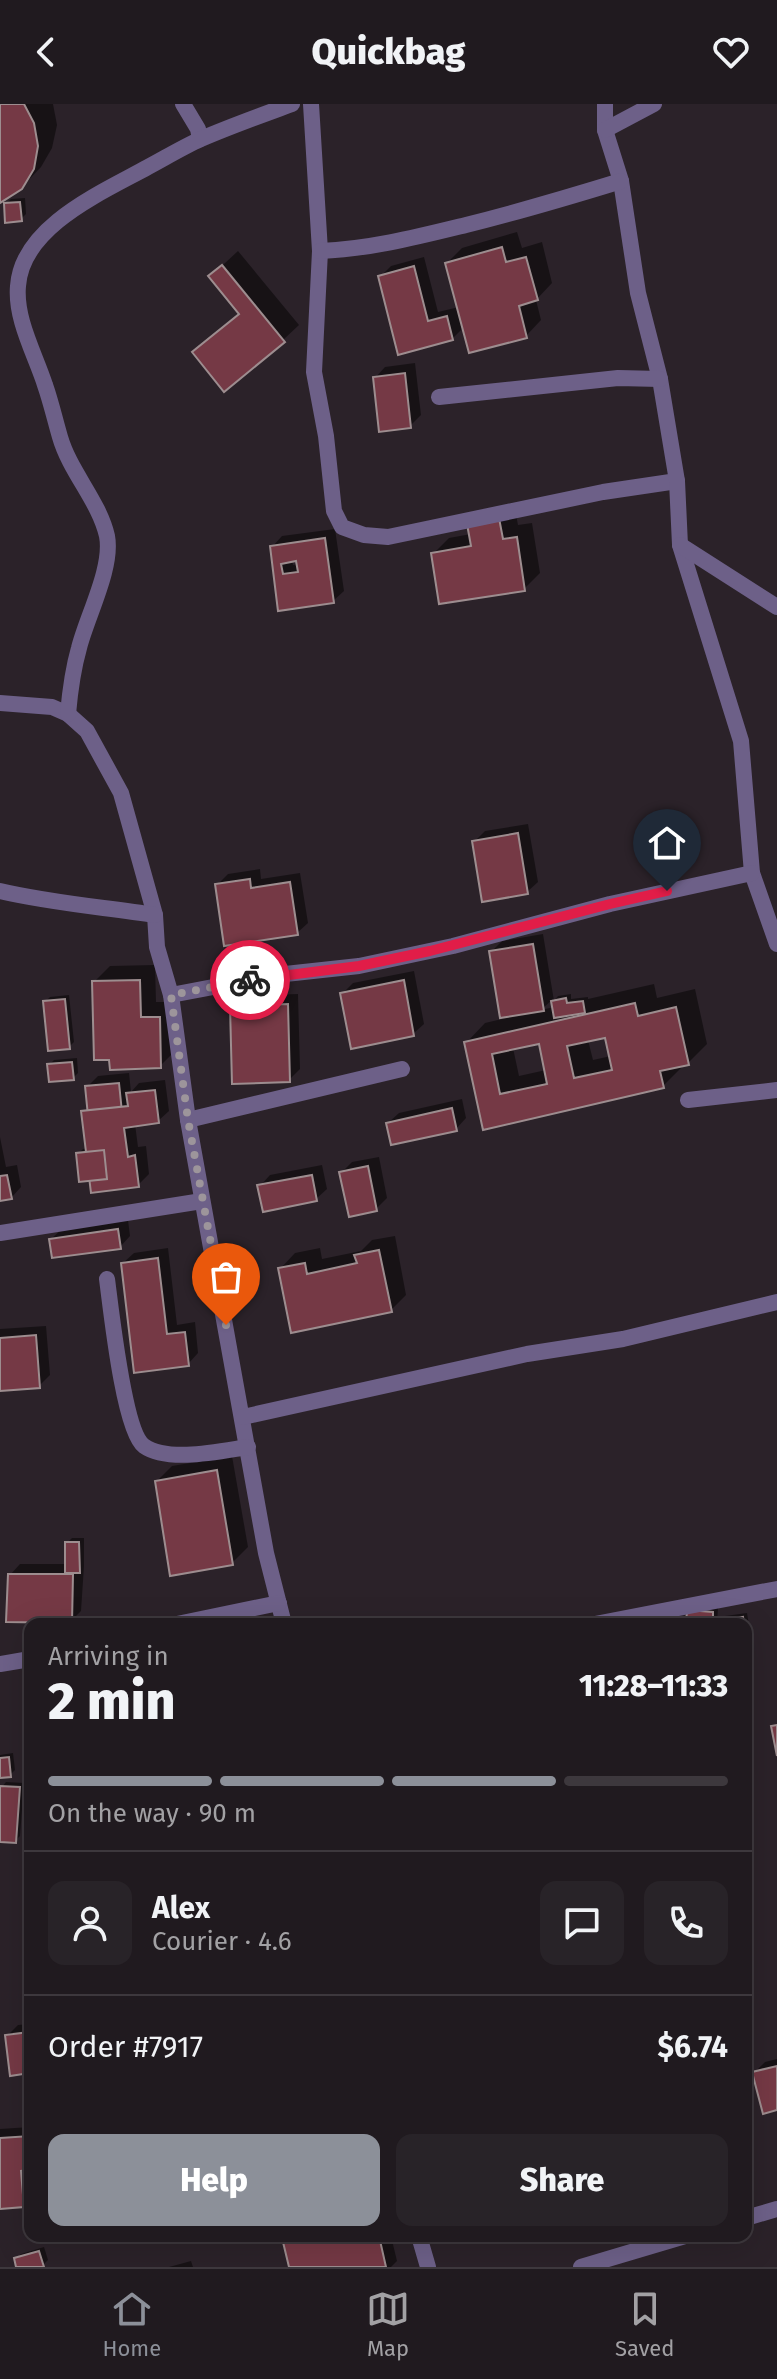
<!DOCTYPE html>
<html lang="en">
<head>
<meta charset="utf-8">
<style>
	body { margin:0; font-family:"Fira Sans",sans-serif; background:#282328; color:#f1f3f6; height:100vh; display:flex; flex-direction:column; font-size:30px; white-space:nowrap }
	* { box-sizing:border-box; margin:0 }
	p { font-size:26px; color:#a2a1a4 }
	.icon { flex:none; width:44px; height:44px; fill:none; stroke:currentColor; stroke-width:2; stroke-linecap:round; stroke-linejoin:round }
	.map { position:relative; flex:1; overflow:hidden }
	.panel { position:absolute; left:24px; top:1514px; width:728px; height:624px; display:flex; flex-direction:column; background:#201a1f; border-radius:16px; box-shadow:0 8px 32px #0002,0 0 0 2px #3d383d }
	.panel>* { flex:none }
	.pin { position:absolute; display:grid; place-items:center; width:68px; height:68px; color:#fff; margin:-82px -34px; border-radius:50% 50% 50% 0; rotate:-45deg; box-shadow:0 0 8px #0007 }
	.pin .icon { rotate:45deg }
	.courier { position:absolute; display:grid; place-items:center; width:80px; height:80px; margin:-40px; border:6px solid #e11d48; border-radius:50%; background:#fff; color:#222; box-shadow:0 2px 10px #0007 }
	.overview em { font-style:normal; font-weight:800 }
	.overview div { display:flex; flex-direction:column-reverse }
	.overview { display:flex; align-items:center; justify-content:space-between; height:136px; padding:0 24px }
	h1 { font-size:52px; font-weight:800; line-height:60px }
	.bar { display:grid; grid-template-columns:repeat(4,1fr); gap:12px 8px; align-content:center; height:96px; padding:0 24px }
	.bar i { height:10px; border-radius:6px; background:#3d383d }
	.bar .active { background:#8c9099 }
	.bar p { grid-column:span 4 }
	.line { display:flex; align-items:center; gap:20px; padding:0 24px; border-top:2px solid #3d383d }
	.line div { flex:1 }
	.round { display:grid; place-items:center; flex:none; width:84px; height:84px; border-radius:16px; background:#282328 }
	.action { display:flex; gap:16px; margin-top:auto; padding:16px 24px }
	.action a { flex:1; height:92px; border-radius:16px; background:#8c9099; color:#fff; font-size:32px; font-weight:800; line-height:92px; text-align:center }
	.action a+a { background:#282328; color:#f1f3f6 }
	header { display:flex; justify-content:space-between; align-items:center; height:104px; padding:0 24px; background:#201a1f; font-size:36px; font-weight:800 }
	.dock { display:flex; justify-content:space-around; align-items:center; height:112px; border-top:2px solid #3d383d; background:#201a1f; font-size:22px; color:#a2a1a4 }
	.dock a { display:grid; justify-items:center; gap:4px }
	.dock .active { color:#8c9099 }
	.map>svg:first-child { display:block }
	.shadow { fill:#0007; fill-rule:evenodd }
	.building { fill:#753945; stroke:#9d8d8f; stroke-width:2; fill-rule:evenodd }
	.lines { fill:none; stroke-linecap:round; stroke-linejoin:round }
	.street { stroke:#6d6088; stroke-width:16 }
	.done { stroke:#9d959b; stroke-width:8; stroke-dasharray:0 14.4 }
	.route { stroke:#e11d48; stroke-width:10 }
</style>
</head>
<body>
<header><svg class="icon" aria-label="back" viewBox="0 0 24 24"><path d="M15 5l-7 7 7 7"/></svg>Quickbag<svg class="icon" aria-label="heart" viewBox="0 0 24 24"><path d="M12 20l-8-8c-3-5 5-10 8-4 3-6 11-1 8 4z"/></svg></header>
<div class="map">
<svg width="777" height="2163" viewBox="0 0 777 2163">
	<rect width="100%" height="100%" fill="#2b2229"/>
	<g class="shadow">
		<polygon points="0,0 53,0 57,21 52,44 41,63 21,84 0,96"/>
		<polygon points="25,94 26,110 21,115 6,100 11,95"/>
		<polygon points="517,128 522,144 542,138 552,179 536,196 541,216 526,232 464,223 452,235 400,248 381,172 391,162 424,153 438,208 459,203 447,159 462,144"/>
		<polygon points="238,147 299,221 283,236 194,248 240,208 211,172"/>
		<polygon points="415,259 421,311 410,322 375,274 385,263"/>
		<polygon points="514,400 518,421 532,419 540,469 524,485 434,449 449,434 471,430"/>
		<path d="M 335,425 L 344,487 L 333,497 L 280,504 L 272,443 L 282,432 ZM 298,454 L 299,460 L 293,461 L 292,456 Z"/>
		<polygon points="528,720 538,778 527,788 474,738 485,727"/>
		<polygon points="260,765 261,775 300,769 308,819 297,829 218,780 228,770"/>
		<path d="M 543,830 L 554,897 L 558,892 L 571,890 L 571,895 L 588,893 L 588,895 L 654,880 L 657,894 L 695,885 L 707,940 L 688,959 L 682,960 L 683,962 L 663,982 L 485,1023 L 466,939 L 485,919 L 502,915 L 491,848 L 502,837 ZM 553,895 L 554,903 L 541,906 ZM 607,932 L 611,952 L 593,956 L 588,936 ZM 540,938 L 546,966 L 519,972 L 513,944 Z"/>
		<polygon points="155,861 156,898 174,898 175,947 160,962 94,878 110,862"/>
		<polygon points="414,867 424,920 413,930 342,890 353,879"/>
		<polygon points="298,890 300,965 289,976 232,903 242,892"/>
		<polygon points="69,891 74,938 69,943 45,898 50,893"/>
		<polygon points="77,954 78,969 73,974 49,961 54,956"/>
		<polygon points="129,969 131,988 139,979 165,976 169,1007 158,1017 135,1020 138,1043 146,1042 149,1070 138,1081 91,1075 78,1050 83,1045 88,1044 84,1008 89,1003 87,983 98,972"/>
		<polygon points="462,995 466,1014 456,1025 388,1019 399,1009"/>
		<polygon points="0,1033 6,1063 17,1061 21,1083 11,1094 0,1095"/>
		<polygon points="379,1053 387,1094 376,1105 341,1069 352,1058"/>
		<polygon points="322,1061 327,1085 316,1095 260,1082 270,1071"/>
		<polygon points="128,1116 130,1132 120,1143 51,1135 62,1125"/>
		<polygon points="395,1132 406,1191 391,1206 280,1165 295,1149 320,1144 322,1155 361,1147 372,1136"/>
		<polygon points="168,1144 177,1221 195,1218 198,1249 188,1260 136,1267 123,1159 134,1149"/>
		<polygon points="46,1222 50,1271 39,1282 0,1285 0,1225"/>
		<polygon points="232,1352 248,1443 232,1459 157,1377 172,1362"/>
		<polygon points="72,1434 84,1434 84,1462 81,1507 71,1517 10,1471 20,1460 67,1460 67,1439"/>
		<polygon points="718,1504 717,1520 663,1520 668,1515 688,1512 689,1507"/>
		<polygon points="747,1509 753,1545 746,1550 746,1520 720,1520 720,1517 725,1512"/>
		<polygon points="13,1649 15,1666 10,1671 0,1672 0,1651"/>
		<polygon points="6,1678 24,1679 20,1732 15,1737 0,1736 2,1683"/>
		<polygon points="30,1920 30,1967 7,1932 18,1921"/>
		<polygon points="777,1955 777,2004 754,1969 765,1958"/>
		<polygon points="30,2023 30,2094 23,2101 0,2103 0,2025"/>
		<polygon points="292,2132 391,2132 397,2157 391,2163 291,2163 286,2139"/>
		<polygon points="44,2143 48,2156 43,2161 18,2163 16,2155 21,2150"/>
		<polygon points="191,2157 193,2163 169,2163"/>
	</g>
	<g class="building">
		<polygon points="0,0 24,0 34,19 38,42 34,65 22,85 0,99"/>
		<polygon points="20,98 22,117 5,119 4,99"/>
		<polygon points="502,143 506,158 526,153 538,196 519,202 527,234 469,249 445,159"/>
		<polygon points="222,161 285,238 224,288 192,248 239,210 208,172"/>
		<polygon points="414,162 428,217 447,212 453,236 398,251 378,172"/>
		<polygon points="405,269 411,324 379,328 373,273"/>
		<polygon points="499,414 503,435 517,433 525,487 439,500 431,449 471,442 467,420"/>
		<path d="M 325,434 L 334,499 L 278,507 L 270,442 ZM 296,457 L 298,468 L 283,470 L 281,460 Z"/>
		<polygon points="518,729 528,790 482,798 472,737"/>
		<polygon points="250,775 251,784 290,778 298,831 224,842 215,780"/>
		<polygon points="533,840 544,907 500,914 489,847"/>
		<polygon points="140,876 141,913 160,913 161,964 110,966 109,956 94,956 92,877"/>
		<polygon points="404,876 414,932 351,945 340,889"/>
		<polygon points="566,894 567,899 583,897 585,909 554,914 551,897"/>
		<polygon points="65,895 70,945 48,947 43,897"/>
		<path d="M 635,899 L 638,912 L 676,903 L 689,961 L 660,967 L 664,984 L 483,1026 L 464,938 ZM 605,934 L 612,966 L 574,974 L 567,942 ZM 539,940 L 547,980 L 500,990 L 492,950 Z"/>
		<polygon points="288,900 290,978 232,980 230,902"/>
		<polygon points="72,958 74,976 49,978 47,960"/>
		<polygon points="119,979 123,1018 89,1022 85,982"/>
		<polygon points="155,986 159,1019 124,1024 128,1053 135,1051 139,1083 91,1089 81,1007 128,1002 126,989"/>
		<polygon points="452,1004 457,1027 391,1041 386,1019"/>
		<polygon points="104,1046 107,1075 79,1078 76,1049"/>
		<polygon points="368,1062 377,1107 349,1113 339,1068"/>
		<polygon points="7,1071 12,1095 0,1097 0,1072"/>
		<polygon points="312,1071 317,1097 263,1108 257,1081"/>
		<polygon points="118,1125 121,1145 52,1154 49,1135"/>
		<polygon points="379,1146 392,1208 291,1229 278,1164 305,1159 307,1170 357,1159 354,1151"/>
		<polygon points="158,1154 167,1230 185,1228 189,1262 134,1269 121,1159"/>
		<polygon points="36,1231 40,1284 0,1287 0,1234"/>
		<polygon points="217,1366 233,1461 170,1472 155,1377"/>
		<polygon points="65,1438 79,1438 80,1469 65,1469"/>
		<polygon points="8,1470 73,1470 72,1519 6,1518"/>
		<polygon points="687,1506 713,1508 713,1520 686,1520"/>
		<polygon points="743,1513 744,1520 718,1520 717,1517"/>
		<polygon points="777,1621 777,1652 771,1622"/>
		<polygon points="9,1653 11,1673 0,1674 0,1654"/>
		<polygon points="0,1682 20,1683 16,1739 0,1738"/>
		<polygon points="30,1928 30,1969 10,1972 5,1931"/>
		<polygon points="777,1962 777,2006 763,2010 752,1968"/>
		<polygon points="30,2032 30,2066 21,2067 24,2103 0,2105 0,2034"/>
		<polygon points="309,2132 379,2132 386,2163 289,2163 283,2138"/>
		<polygon points="39,2147 44,2163 16,2163 14,2154"/>
	</g>
	<g class="lines">
		<g class="street">
			<polyline points="183,0 198,25 200,35"/>
			<polyline points="311,0 320,147 314,268 326,332 334,407 342,423 364,431 388,433 603,388 677,377"/>
			<polyline points="605,0 605,26 621,77 638,189 660,275 677,377 680,441 741,637 752,769 777,840"/>
			<polyline points="605,26 654,0"/>
			<path d="M 320,147 C 370,145 417,133 466,121 C 518,108 569,93 621,77"/>
			<polyline points="439,293 618,274 660,275"/>
			<polyline points="680,441 777,503"/>
			<polyline points="0,599 52,603 68,610 87,627 121,689 155,811 157,843 171,891 188,1016 266,1449 284,1520"/>
			<path d="M 68,610 C 70,587 73,565 79,544 C 87,512 113,464 107,432 C 99,397 70,368 60,333 C 55,316 51,298 45,281 C 35,250 15,215 18,182 C 22,122 103,88 148,63 C 165,54 183,43 201,35 C 231,22 262,11 292,0"/>
			<path d="M 0,787 C 51,799 103,803 155,811"/>
			<polyline points="171,891 276,871 359,862 453,842 610,800 752,769"/>
			<polyline points="688,996 777,986"/>
			<polyline points="188,1016 402,965"/>
			<polyline points="0,1129 202,1097"/>
			<path d="M 107,1175 C 111,1205 124,1328 144,1342 C 168,1359 221,1347 248,1343"/>
			<polyline points="243,1313 527,1250 623,1235 777,1198"/>
			<polyline points="177,1520 279,1499"/>
			<polyline points="595,1520 777,1485"/>
			<polyline points="0,1560 30,1555"/>
			<polyline points="746,2114 777,2105"/>
			<polyline points="419,2132 428,2163"/>
			<polyline points="581,2163 685,2132"/>
		</g>
	</g>
	<g class="lines">
		<polyline class="done" points="226,1221 188,1016 171,891 250,876"/>
		<polyline class="route" points="250,876 359,862 430,847 610,800 667,787"/>
	</g>
</svg>
<div class="pin" style="left:226px;top:1221px;background:#ea580c"><svg class="icon" aria-label="bag" viewBox="0 0 24 24"><path d="M5 8h14l-1 12H6zM9 8a3 3 0 0 1 6 0"/></svg></div>
<div class="pin" style="left:667px;top:787px;background:#1f2937"><svg class="icon" aria-label="home" viewBox="0 0 24 24"><path d="M3 11l9-7 9 7M6 9v11h12V9"/></svg></div>
<div class="courier" style="left:250px;top:876px"><svg class="icon" aria-label="bike" viewBox="0 0 24 24"><circle cx="6" cy="16" r="4"/><circle cx="18" cy="16" r="4"/><path d="M6 16l4-8h5l3 8M10 8l3 8H6M13 5h3"/></svg></div>
<section class="panel">
<div class="overview"><div><h1>2 min</h1><p>Arriving in</p></div><em>11:28–11:33</em></div>
<div class="bar"><i class="active"></i><i class="active"></i><i class="active"></i><i></i><p>On the way · 90 m</p></div>
<div class="line" style="height:144px"><a class="round"><svg class="icon" aria-label="person" viewBox="0 0 24 24"><circle cx="12" cy="8" r="4"/><path d="M4 21q1-7 8-7t8 7"/></svg></a><div><b>Alex</b><p>Courier · 4.6</p></div><a class="round"><svg class="icon" aria-label="chat" viewBox="0 0 24 24"><path d="M4 5h16v11H9l-5 4z"/></svg></a><a class="round"><svg class="icon" aria-label="phone" viewBox="0 0 24 24"><path d="M5 4h4l2 5-3 2q2 4 5 5l2-3 5 2v4C11 20 4 13 5 4z"/></svg></a></div>
<div class="line" style="height:104px"><div>Order #7917</div><b>$6.74</b></div>
<div class="action"><a>Help</a><a>Share</a></div>
</section>
</div>
<nav class="dock">
<a class="active"><svg class="icon" aria-label="home" viewBox="0 0 24 24"><path d="M3 11l9-7 9 7M6 9v11h12V9"/></svg>Home</a>
<a><svg class="icon" aria-label="map" viewBox="0 0 24 24"><path d="M3 6l6-2 6 2 6-2v14l-6 2-6-2-6 2zM9 4v14M15 6v14"/></svg>Map</a>
<a><svg class="icon" aria-label="saved" viewBox="0 0 24 24"><path d="M7 4h10v16l-5-4-5 4z"/></svg>Saved</a>
</nav>
</body>
</html>
